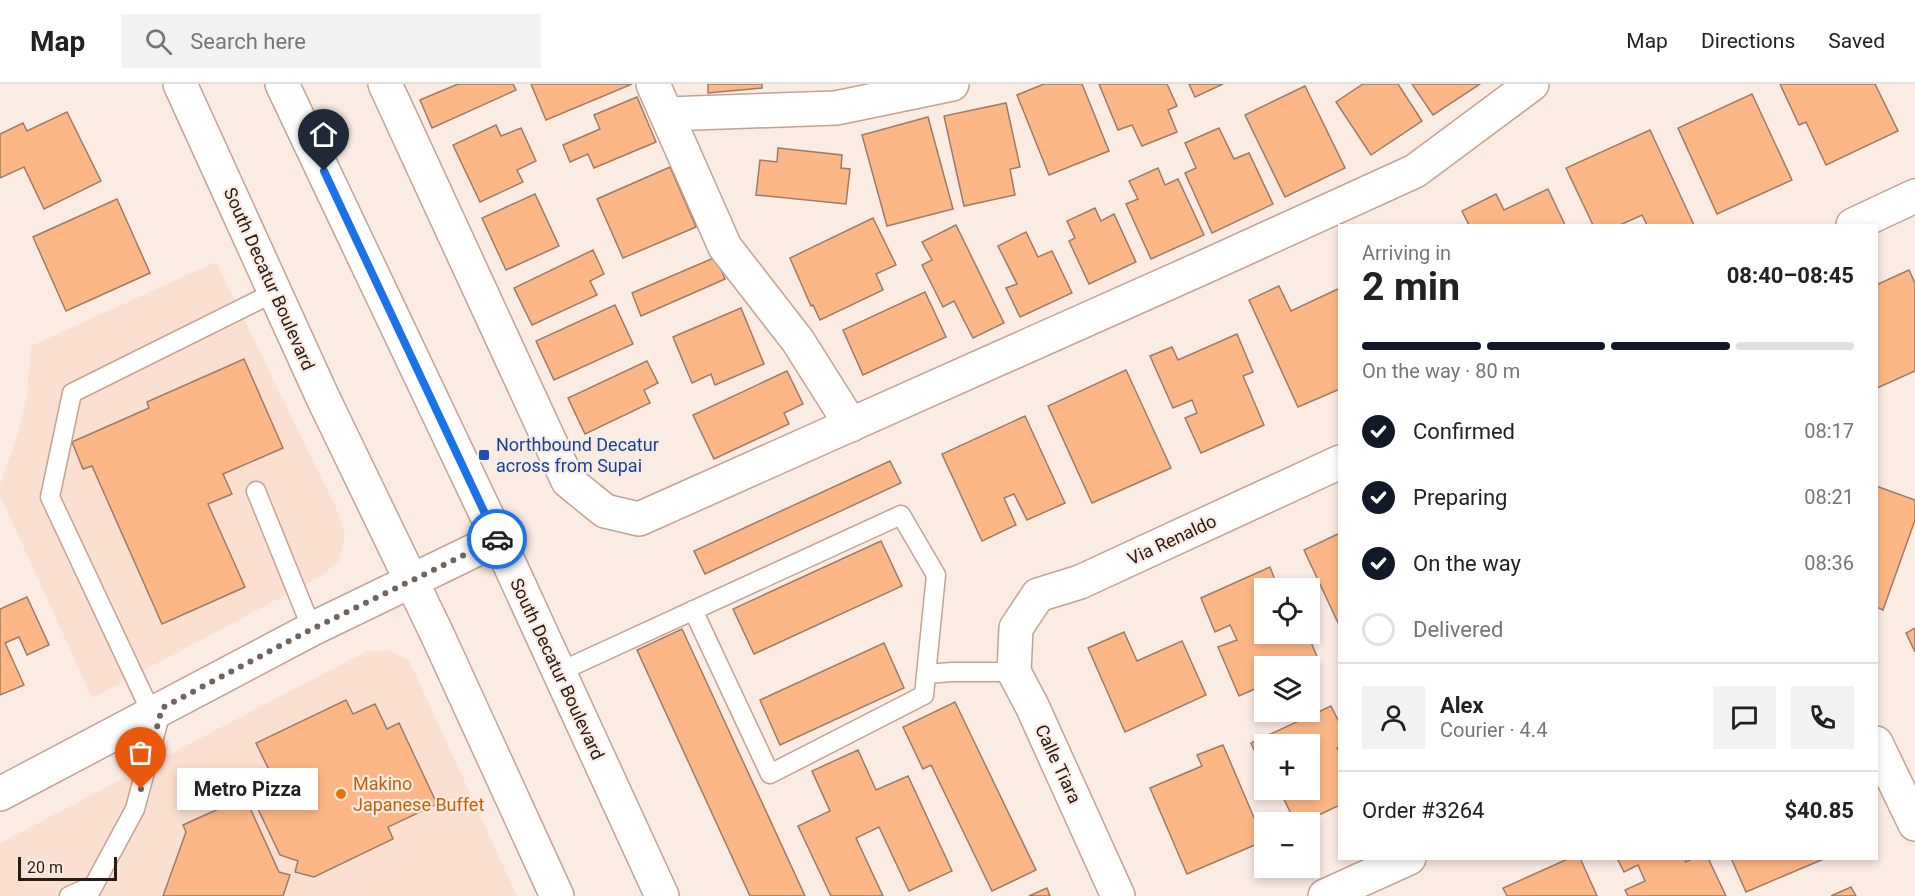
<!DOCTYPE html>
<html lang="en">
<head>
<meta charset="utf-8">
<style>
	body { margin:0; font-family:Roboto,sans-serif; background:#f2f2f2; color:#222; height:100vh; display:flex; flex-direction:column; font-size:22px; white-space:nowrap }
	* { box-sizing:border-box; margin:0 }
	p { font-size:20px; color:#767676 }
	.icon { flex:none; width:33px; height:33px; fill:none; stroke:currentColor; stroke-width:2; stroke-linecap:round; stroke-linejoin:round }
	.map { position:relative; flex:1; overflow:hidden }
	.sheet { position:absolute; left:1338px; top:140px; width:540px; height:636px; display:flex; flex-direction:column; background:#fff; border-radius:0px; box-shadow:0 3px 9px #0003 }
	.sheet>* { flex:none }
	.fabs { position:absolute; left:1254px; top:494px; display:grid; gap:12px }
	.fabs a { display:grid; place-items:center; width:66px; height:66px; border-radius:0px; background:#fff; box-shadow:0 3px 9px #0003; font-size:30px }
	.scale { position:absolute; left:18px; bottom:15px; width:99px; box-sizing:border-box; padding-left:6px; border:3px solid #291c15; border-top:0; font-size:16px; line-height:21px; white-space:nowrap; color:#291c15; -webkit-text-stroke:4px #faebe3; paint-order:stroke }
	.pin { position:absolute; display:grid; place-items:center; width:51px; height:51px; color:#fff; margin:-62px -26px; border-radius:50% 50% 50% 0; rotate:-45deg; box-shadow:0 0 6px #0007 }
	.pin .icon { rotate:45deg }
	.courier { position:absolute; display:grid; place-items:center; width:60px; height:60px; margin:-30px; border:4px solid #1a73e8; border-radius:50%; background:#fff; color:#222; box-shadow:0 2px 8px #0007 }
	.bubble { position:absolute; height:42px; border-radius:0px; background:#fff; box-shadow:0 3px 9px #0003; font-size:20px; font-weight:700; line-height:42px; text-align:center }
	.summary em { font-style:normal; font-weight:700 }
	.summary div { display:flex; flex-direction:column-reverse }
	.summary { display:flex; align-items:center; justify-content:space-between; height:102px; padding:0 24px }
	h1 { font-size:39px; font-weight:700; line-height:45px }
	.bar { display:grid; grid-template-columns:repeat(4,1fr); gap:9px 6px; align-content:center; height:72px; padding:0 24px }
	.bar i { height:8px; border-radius:4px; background:#e0e0e0 }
	.bar .selected { background:#111827 }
	.bar p { grid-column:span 4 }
	.line { display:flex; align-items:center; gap:15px; padding:0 24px; border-top:2px solid #e0e0e0 }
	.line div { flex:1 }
	.round { display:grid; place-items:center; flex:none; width:63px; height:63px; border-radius:0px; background:#f2f2f2 }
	ol { padding:0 24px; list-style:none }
	li { display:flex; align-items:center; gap:18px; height:66px }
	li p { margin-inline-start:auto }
	li .icon { padding:6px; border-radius:50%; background:#111827; color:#fff; stroke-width:4 }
	li:last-child { color:#767676 }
	li i { width:33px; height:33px; border:3px solid #e0e0e0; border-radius:50% }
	header { display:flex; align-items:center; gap:36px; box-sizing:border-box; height:84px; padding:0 30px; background:#fff; border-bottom:2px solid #e0e0e0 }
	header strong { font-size:28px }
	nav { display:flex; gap:33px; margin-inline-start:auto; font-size:21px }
	.search { width:420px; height:54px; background:#f2f2f2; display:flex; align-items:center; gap:15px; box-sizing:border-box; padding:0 21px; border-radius:0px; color:#767676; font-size:22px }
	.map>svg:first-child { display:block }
	.built { fill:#fbe0d2 }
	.building { fill:#fdb787; stroke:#9b7c67; stroke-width:1.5 }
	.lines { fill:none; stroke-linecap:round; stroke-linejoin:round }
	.service-casing { stroke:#c5a290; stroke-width:21 }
	.minor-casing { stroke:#c5a290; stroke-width:36 }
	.tertiary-casing { stroke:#c5a290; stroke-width:36 }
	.primary-casing { stroke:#c5a290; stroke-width:36 }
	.service { stroke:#fff; stroke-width:18 }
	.minor { stroke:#fff; stroke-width:33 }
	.tertiary { stroke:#fff; stroke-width:33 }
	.primary { stroke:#fff; stroke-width:33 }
	.done { stroke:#72645d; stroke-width:6; stroke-dasharray:0 10.8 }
	.route { stroke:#1a73e8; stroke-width:8 }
	.transit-dot { fill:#1a4fb4; stroke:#faebe3; stroke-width:2 }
	.food-dot { fill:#e8710a; stroke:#faebe3; stroke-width:2 }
	.labels { text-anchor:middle; stroke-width:4.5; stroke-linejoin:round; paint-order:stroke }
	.street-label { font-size:18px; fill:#291c15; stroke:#faebe3 }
	.transit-label { font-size:18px; fill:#164399; stroke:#faebe3; text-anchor:start }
	.food-label { font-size:18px; fill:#c56008; stroke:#faebe3; text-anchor:start }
</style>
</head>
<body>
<header>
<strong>Map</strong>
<div class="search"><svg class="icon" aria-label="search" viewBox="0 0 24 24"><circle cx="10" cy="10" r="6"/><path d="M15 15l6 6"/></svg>Search here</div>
<nav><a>Map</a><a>Directions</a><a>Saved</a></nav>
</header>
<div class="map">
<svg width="1915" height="812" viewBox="0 0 1915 812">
	<rect width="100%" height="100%" fill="#faebe3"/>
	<g class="built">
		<polygon points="216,178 337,426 345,450 339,477 323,491 92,614 0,411 0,401 18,349 27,312 31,262"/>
		<polygon points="367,567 389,567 409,576 517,812 0,812 0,759"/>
	</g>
	<g class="building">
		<polygon points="458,0 513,0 516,6 432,44 420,16"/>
		<polygon points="531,0 632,0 546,36"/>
		<polygon points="708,0 762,0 762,4 708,9"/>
		<polygon points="1044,0 1082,0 1109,67 1049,91 1017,11"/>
		<polygon points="1099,0 1167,0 1177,22 1168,26 1177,48 1142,62 1132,41 1118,46"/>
		<polygon points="1189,0 1223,0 1195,13"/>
		<polygon points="1363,0 1398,0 1422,37 1371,71 1336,18"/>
		<polygon points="1412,0 1480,0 1433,31"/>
		<polygon points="1780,0 1875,0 1898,47 1826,81 1806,38 1799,41"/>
		<polygon points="1305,2 1345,84 1285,113 1245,31"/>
		<polygon points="1752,10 1792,96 1717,130 1678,44"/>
		<polygon points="637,13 656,58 594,84 588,70 570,78 563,61 600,45 594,31"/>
		<polygon points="1006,19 1020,83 1010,85 1015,111 964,122 944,32"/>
		<polygon points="67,28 101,97 44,125 24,83 0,94 0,50 23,39 27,47"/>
		<polygon points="928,33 953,125 887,142 862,51"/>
		<polygon points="496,41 501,52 521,44 536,77 517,86 523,98 480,118 453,61"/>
		<polygon points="1219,44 1234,75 1249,69 1273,120 1212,149 1185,89 1196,84 1185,59"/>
		<polygon points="1650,46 1694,141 1647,141 1642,131 1620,141 1593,141 1566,84"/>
		<polygon points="778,64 842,71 841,84 850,85 846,120 756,111 760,76 777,78"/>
		<polygon points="670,83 696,143 623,174 597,115"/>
		<polygon points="1158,84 1165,101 1178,95 1204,151 1151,175 1126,120 1138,115 1129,97"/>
		<polygon points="1548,105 1565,141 1469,141 1462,127 1496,110 1504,126"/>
		<polygon points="535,110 559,162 506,186 482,134"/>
		<polygon points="117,115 150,189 66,227 33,153"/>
		<polygon points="1095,124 1101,137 1114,130 1136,178 1089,200 1069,157 1075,154 1067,137"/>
		<polygon points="873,134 896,181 876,190 883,206 820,236 813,221 811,222 790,174"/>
		<polygon points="956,141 1004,239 973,254 954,217 943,223 922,181 932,176 922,158"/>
		<polygon points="1026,148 1038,173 1052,167 1072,209 1020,233 1006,204 1017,200 998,162"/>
		<polygon points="593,166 604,190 590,197 597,211 532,241 514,204"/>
		<polygon points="716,173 725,195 641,232 632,209"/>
		<polygon points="1909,186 1915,199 1915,287 1877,304 1876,201"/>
		<polygon points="1279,202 1291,227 1340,204 1340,305 1298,323 1249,216"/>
		<polygon points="925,208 946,253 863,291 843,246"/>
		<polygon points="615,221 633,260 554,296 536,257"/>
		<polygon points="741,224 764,280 715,301 711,290 692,299 673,253"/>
		<polygon points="1237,250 1253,288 1243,292 1264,341 1201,369 1185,334 1197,329 1192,316 1173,324 1150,272 1172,263 1178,276"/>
		<polygon points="244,275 283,364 223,390 232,410 208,420 245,503 162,540 92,382 83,385 72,358 149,324 147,318"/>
		<polygon points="647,277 658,299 644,306 650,319 585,350 568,314"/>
		<polygon points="1126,286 1171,384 1092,419 1048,322"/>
		<polygon points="787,287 803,320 784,329 789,340 714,375 693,331"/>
		<polygon points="1025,332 1065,419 1027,436 1014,410 1004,414 1016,441 982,457 942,370"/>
		<polygon points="890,377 901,399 705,490 694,467"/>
		<polygon points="1876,402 1915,416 1915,436 1883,526 1876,523"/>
		<polygon points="1340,449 1340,543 1304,466"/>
		<polygon points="881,457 902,502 754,570 733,525"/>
		<polygon points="1270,483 1278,504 1264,504 1264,549 1307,549 1319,577 1307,582 1264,582 1264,601 1239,612 1218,563 1237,556 1230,541 1215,548 1201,514"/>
		<polygon points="27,513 49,561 27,571 19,553 5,559 24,601 0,611 0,525"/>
		<polygon points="1915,544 1915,568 1906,549"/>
		<polygon points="682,545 805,812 750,812 637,566"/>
		<polygon points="1124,548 1137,577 1182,557 1206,611 1125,648 1088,564"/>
		<polygon points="884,559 904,604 780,661 760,616"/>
		<polygon points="346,616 353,630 375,620 387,645 399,639 437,720 388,743 393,755 314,793 295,788 298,777 280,771 246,700 270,688 256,659"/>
		<polygon points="955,618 1036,786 992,807 931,681 923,685 903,643"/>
		<polygon points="1331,622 1340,640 1340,663 1337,664 1340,669 1340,721 1304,738 1295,738 1279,705 1310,705 1310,660 1264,660 1264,688 1251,659"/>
		<polygon points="1223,661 1264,757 1187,790 1150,704 1202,682 1197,671"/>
		<polygon points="858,666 876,706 908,692 952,787 909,807 879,743 856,754 883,812 831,812 798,742 830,727 812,687"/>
		<polygon points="245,713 279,788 290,791 283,812 163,812 186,748 183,741"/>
		<polygon points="1570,774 1580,774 1597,812 1507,812 1503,804"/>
		<polygon points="1617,774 1684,774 1686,778 1693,774 1708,774 1726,812 1628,812 1625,806 1645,797 1638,781 1624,788"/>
		<polygon points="1731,774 1826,774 1746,808"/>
		<polygon points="1851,803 1856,812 1831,812"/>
		<polygon points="1047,804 1050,812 1029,812"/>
	</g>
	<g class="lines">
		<defs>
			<g id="service">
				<polyline points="256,407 312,545"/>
				<polyline points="559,588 901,431 936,491 924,611 770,690 693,526"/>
				<polyline points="927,590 952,588 1014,588"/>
				<polyline points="152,630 50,413 72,309 275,208"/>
				<polyline points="69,812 94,801"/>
				<polyline points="88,812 135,725 162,624"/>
			</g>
			<g id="minor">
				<polyline points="385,0 568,397 605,427 639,435 1202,184 1415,87 1532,0"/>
				<polyline points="653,0 725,163 798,257 851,341"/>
				<polyline points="667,30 836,24 952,0"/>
				<polyline points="1853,141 1915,112"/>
				<polyline points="1876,659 1915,740"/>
				<polyline points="1118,812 1032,622 1014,588 1016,544 1038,511 1080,498 1340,378"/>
				<polyline points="1325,812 1409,774"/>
			</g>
			<polyline id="tertiary" points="0,710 312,545 498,455"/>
			<g id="primary">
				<polyline points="180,0 323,314 437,550 557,812"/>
				<polyline points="282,0 498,455 662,812"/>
			</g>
		</defs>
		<use href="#service" class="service-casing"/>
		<use href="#minor" class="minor-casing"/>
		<use href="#tertiary" class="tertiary-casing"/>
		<use href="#primary" class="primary-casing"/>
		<use href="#service" class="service"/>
		<use href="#minor" class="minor"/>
		<use href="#tertiary" class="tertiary"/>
		<use href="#primary" class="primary"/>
	</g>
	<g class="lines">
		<polyline class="done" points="141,705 162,624 312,545 497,455"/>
		<polyline class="route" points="324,87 497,455"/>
	</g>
	<rect class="transit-dot" x="478" y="365" width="12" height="12" rx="3"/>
	<circle class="food-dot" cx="341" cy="710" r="6"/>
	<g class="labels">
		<g class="street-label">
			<text transform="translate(269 195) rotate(66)" y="6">South Decatur Boulevard</text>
			<text transform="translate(1172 456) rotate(-25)" y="6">Via Renaldo</text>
			<text transform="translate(557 585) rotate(65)" y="6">South Decatur Boulevard</text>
			<text transform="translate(1058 680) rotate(65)" y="6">Calle Tiara</text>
		</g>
		<g class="transit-label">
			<text x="496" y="367">Northbound Decatur<tspan x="496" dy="21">across from Supai</tspan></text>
		</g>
		<g class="food-label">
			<text x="353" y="706">Makino<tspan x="353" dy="21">Japanese Buffet</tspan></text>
		</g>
	</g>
</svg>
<div class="fabs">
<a><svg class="icon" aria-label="locate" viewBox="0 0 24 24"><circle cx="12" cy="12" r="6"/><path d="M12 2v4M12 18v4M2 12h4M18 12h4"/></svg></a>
<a><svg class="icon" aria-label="layers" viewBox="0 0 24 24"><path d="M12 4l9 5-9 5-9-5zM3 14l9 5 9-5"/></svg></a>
<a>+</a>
<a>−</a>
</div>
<div class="scale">20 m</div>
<div class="pin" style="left:141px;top:705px;background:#ea580c"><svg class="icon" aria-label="bag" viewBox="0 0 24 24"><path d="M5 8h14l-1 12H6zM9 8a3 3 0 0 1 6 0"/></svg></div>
<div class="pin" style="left:324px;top:87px;background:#1f2937"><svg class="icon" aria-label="home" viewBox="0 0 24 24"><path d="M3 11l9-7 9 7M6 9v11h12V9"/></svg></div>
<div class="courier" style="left:497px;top:455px"><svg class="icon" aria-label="car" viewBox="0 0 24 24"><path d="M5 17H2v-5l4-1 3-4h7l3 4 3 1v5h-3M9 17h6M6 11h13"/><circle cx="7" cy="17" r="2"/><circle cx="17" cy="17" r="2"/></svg></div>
<div class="bubble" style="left:177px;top:684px;width:141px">Metro Pizza</div>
<section class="sheet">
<div class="summary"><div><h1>2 min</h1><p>Arriving in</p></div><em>08:40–08:45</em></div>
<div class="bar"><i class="selected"></i><i class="selected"></i><i class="selected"></i><i></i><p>On the way · 80 m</p></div>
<ol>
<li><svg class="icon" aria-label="check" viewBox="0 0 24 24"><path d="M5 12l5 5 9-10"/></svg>Confirmed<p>08:17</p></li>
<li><svg class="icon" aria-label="check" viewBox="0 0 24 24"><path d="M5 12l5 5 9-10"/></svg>Preparing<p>08:21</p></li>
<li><svg class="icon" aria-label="check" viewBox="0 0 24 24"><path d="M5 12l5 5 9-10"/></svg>On the way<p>08:36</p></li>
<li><i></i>Delivered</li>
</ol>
<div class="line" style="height:108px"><a class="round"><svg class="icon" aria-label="person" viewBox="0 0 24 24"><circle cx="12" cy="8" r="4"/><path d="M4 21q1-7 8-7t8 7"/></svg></a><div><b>Alex</b><p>Courier · 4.4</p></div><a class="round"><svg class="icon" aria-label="chat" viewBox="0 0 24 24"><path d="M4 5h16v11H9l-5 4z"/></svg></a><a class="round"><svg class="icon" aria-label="phone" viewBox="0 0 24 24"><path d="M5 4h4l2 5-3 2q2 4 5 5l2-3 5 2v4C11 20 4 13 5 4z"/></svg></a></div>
<div class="line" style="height:78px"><div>Order #3264</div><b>$40.85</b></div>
</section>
</div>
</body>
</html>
